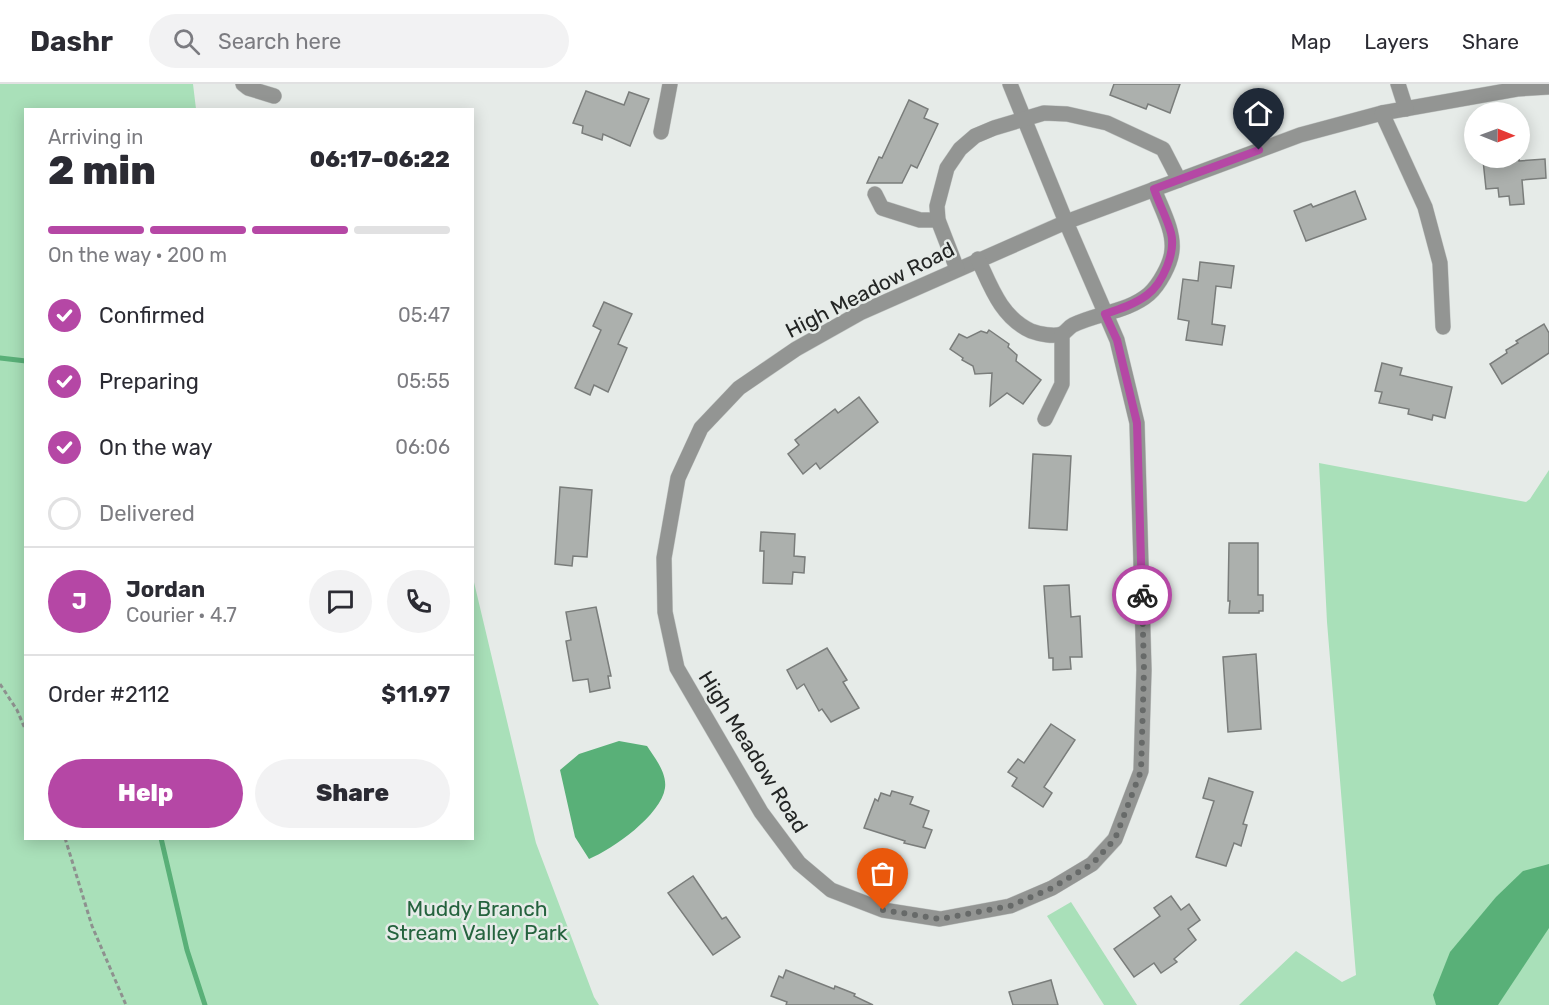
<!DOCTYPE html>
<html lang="en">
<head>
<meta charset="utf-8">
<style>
	body { margin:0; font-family:Rubik,sans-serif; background:#f2f2f3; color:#2b2b33; height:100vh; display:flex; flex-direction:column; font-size:22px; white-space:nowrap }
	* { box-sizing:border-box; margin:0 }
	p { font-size:20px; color:#7c7c81 }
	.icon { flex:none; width:33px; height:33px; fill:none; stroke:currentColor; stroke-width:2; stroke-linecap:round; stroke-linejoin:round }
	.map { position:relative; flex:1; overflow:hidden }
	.panel { position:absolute; left:24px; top:24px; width:450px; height:732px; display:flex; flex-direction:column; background:#fff; border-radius:0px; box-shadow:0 3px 15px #0003 }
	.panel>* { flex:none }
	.needle { width:39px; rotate:91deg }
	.tools { position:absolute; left:1464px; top:18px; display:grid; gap:12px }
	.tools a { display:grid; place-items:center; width:66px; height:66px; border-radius:50%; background:#fff; box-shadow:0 3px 15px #0003; font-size:30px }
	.pin { position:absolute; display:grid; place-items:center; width:51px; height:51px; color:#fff; margin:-62px -26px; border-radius:50% 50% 50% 0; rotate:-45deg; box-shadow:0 0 6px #0007 }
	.pin .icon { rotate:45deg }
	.courier { position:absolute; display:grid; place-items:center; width:60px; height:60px; margin:-30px; border:4px solid #b547a5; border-radius:50%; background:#fff; color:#222; box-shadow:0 2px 8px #0007 }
	.overview em { font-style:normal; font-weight:800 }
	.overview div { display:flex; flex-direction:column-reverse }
	.overview { display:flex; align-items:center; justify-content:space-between; height:102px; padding:0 24px }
	h1 { font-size:39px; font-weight:800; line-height:45px }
	.bar { display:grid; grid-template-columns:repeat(4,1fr); gap:9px 6px; align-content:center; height:72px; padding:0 24px }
	.bar i { height:8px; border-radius:4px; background:#e1e1e2 }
	.bar .selected { background:#b547a5 }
	.bar p { grid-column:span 4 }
	.line { display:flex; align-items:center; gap:15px; padding:0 24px; border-top:2px solid #e1e1e2 }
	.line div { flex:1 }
	.round { display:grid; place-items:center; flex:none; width:63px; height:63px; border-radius:32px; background:#f2f2f3 }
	ol { padding:0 24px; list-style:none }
	li { display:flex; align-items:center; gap:18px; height:66px }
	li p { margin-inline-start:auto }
	li .icon { padding:6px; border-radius:50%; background:#b547a5; color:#fff; stroke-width:4 }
	li:last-child { color:#7c7c81 }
	li i { width:33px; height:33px; border:3px solid #e1e1e2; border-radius:50% }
	.button { display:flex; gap:12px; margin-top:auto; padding:12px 24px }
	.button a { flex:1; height:69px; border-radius:36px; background:#b547a5; color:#fff; font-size:24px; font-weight:800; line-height:69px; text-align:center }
	.button a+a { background:#f2f2f3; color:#2b2b33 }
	header { display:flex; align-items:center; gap:36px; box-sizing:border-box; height:84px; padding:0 30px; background:#fff; border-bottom:2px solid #e1e1e2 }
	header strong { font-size:28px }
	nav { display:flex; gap:33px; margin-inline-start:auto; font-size:21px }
	.search { width:420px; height:54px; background:#f2f2f3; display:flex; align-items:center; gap:15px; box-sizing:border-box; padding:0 21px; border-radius:33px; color:#7c7c81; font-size:22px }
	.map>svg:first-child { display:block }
	.green { fill:#a9e0b9 }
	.water { fill:#59b078 }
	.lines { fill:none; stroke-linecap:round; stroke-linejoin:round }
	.stream { stroke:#59b078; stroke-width:5 }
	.building { fill:#acb0ad; stroke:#7a7d7b; stroke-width:1.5 }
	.minor-casing { stroke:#c3c7c5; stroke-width:16 }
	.path { stroke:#8e918f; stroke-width:3; stroke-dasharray:4.5 3; stroke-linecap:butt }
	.minor { stroke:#939593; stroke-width:15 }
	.done { stroke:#676a69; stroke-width:6; stroke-dasharray:0 10.8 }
	.route { stroke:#b547a5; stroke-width:8 }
	.labels { text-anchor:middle; stroke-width:5; stroke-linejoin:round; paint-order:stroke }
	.street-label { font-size:21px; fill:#232524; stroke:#e6ebe8 }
	.park-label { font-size:21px; fill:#25633e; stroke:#e6ebe8 }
</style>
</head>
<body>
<header>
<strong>Dashr</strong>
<div class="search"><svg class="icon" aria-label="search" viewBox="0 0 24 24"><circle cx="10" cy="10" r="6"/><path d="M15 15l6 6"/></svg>Search here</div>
<nav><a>Map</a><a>Layers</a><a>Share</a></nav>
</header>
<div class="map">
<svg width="1549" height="921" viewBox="0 0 1549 921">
	<rect width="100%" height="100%" fill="#e6ebe8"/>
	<g class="green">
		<polygon points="0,0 193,0 196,25 26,26 26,754 472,754 473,494 536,759 594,913 599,921 0,921"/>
		<polygon points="1319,379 1526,418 1530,415 1549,386 1549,921 1239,921 1296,867 1342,898 1356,891 1327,538"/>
		<polygon points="1071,818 1137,921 1104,921 1047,832"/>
	</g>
	<g class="water">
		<path d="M 619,657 L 647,662 C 655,674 667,689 665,704 C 661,731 613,765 589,775 L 575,753 L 560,686 L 579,670 Z"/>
		<polygon points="1549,780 1549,844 1498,921 1436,921 1433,911 1450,868 1496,813 1523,787"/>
	</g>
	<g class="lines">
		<g class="stream">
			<polyline points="0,274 26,277"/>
			<polyline points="161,754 187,866 205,921"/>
		</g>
	</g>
	<g class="building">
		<polygon points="1114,0 1180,0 1170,29 1148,20 1146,25 1110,11"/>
		<polygon points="586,7 624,21 629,8 649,15 630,62 603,50 602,56 582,49 583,42 573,39"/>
		<polygon points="909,16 928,25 924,34 938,40 917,84 911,81 902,99 867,99 879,73 882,74"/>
		<polygon points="1519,74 1519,77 1545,75 1546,94 1522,96 1524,120 1510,121 1509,112 1499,113 1498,104 1486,105 1483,76"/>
		<polygon points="1355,107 1366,135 1306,157 1294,127 1311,120 1313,123"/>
		<polygon points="1200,178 1234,182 1231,204 1216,202 1212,240 1225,242 1222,261 1186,256 1189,237 1178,235 1183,195 1198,197"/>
		<polygon points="604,218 632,230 618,260 627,264 608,308 594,301 590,311 575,304 601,246 593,242"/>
		<polygon points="1544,240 1549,249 1549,269 1502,300 1490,280 1507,269 1506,266 1518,259 1516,257"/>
		<polygon points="989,246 1009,260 1008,263 1017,271 1016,277 1041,296 1023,320 1007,309 990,322 992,289 975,290 973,282 962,276 963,274 950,265 959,250 967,254 981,247 987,249"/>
		<polygon points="1382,279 1402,284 1400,291 1452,303 1445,334 1433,331 1432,336 1408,330 1409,325 1379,319 1382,308 1375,307"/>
		<polygon points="859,313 878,338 820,385 816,379 803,390 788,370 799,361 795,356 835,325 838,329"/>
		<polygon points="1033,370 1071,372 1067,446 1029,444"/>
		<polygon points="560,403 592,406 587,473 573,472 572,482 555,480"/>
		<polygon points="761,448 795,450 794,472 805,473 804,489 793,488 792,500 763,499 764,467 760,467"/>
		<polygon points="1229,459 1258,459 1258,511 1263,511 1263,527 1259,527 1259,529 1229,529 1230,517 1228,517"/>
		<polygon points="1069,501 1071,533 1080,532 1082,573 1070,573 1071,585 1053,586 1053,574 1049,574 1044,502"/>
		<polygon points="596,523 611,592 608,592 610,604 590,608 588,595 573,597 566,557 571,556 566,528"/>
		<polygon points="827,564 847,596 843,598 859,624 831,638 822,625 819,627 804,600 797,605 787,586"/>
		<polygon points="1256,570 1261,645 1228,648 1223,573"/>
		<polygon points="1051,640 1075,656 1044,703 1052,709 1043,723 1012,702 1017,694 1008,688 1018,675 1024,679"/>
		<polygon points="1209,694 1253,708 1243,740 1247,741 1241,762 1234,759 1226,782 1196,773 1214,717 1203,714"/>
		<polygon points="892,707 913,713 910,720 929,727 923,743 932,746 925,764 904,759 905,757 864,744 875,715 878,717 881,709 890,712"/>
		<polygon points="693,792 722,835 726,833 740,853 713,871 668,809"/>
		<polygon points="1171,812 1181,826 1189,820 1200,836 1188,845 1196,856 1174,875 1177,878 1161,889 1154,879 1134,893 1114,865 1160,832 1154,824"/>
		<polygon points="786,886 834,905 835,902 855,910 854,912 873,921 786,921 787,918 771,912 779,892 783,894"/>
		<polygon points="1051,896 1058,921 1013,921 1009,908"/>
	</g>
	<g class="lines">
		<defs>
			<g id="minor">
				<polyline points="243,0 248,4 274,12"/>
				<polyline points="1010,0 1066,138 1117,256 1137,339 1144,586 1141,687 1115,755 1092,780 1052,804 1010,822 940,835 883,826 831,806 799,779 761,728 677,584 665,528 664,474 678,394 701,344 739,304 796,265 860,229 1066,138 1300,51 1382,29 1517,5 1549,3"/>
				<polyline points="1398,0 1406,25"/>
				<polyline points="1382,29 1425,123 1440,179 1443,243"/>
				<polyline points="661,48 670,0"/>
				<polyline points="875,110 882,124 920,136 938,136"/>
				<path d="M 978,175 C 991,203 1001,233 1031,247 C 1039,250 1054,253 1062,250 C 1066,248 1069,243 1073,241 C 1097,229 1128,228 1149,210 C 1159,201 1171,180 1172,166 C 1174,146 1161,124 1154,105"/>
				<polyline points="957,185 938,136 937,122 947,84 960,65 975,52 994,44 1044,29 1067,30 1107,39 1163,65 1179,96"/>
				<polyline points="1045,335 1062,300 1062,250"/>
			</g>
		</defs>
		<use href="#minor" class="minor-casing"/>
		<g class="path">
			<polyline points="0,600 17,626 26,647"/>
			<polyline points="65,754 92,842 126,921"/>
		</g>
		<use href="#minor" class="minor"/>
	</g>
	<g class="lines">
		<polyline class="done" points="883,826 940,835 1010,822 1052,804 1092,780 1115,755 1141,687 1144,586 1142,511"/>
		<path class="route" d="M 1142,511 L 1137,339 L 1117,256 L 1105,230 C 1120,225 1135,220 1147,211 C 1163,199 1176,168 1171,149 C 1167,134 1159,120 1154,105 L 1259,66"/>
	</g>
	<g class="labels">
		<g class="street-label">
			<text transform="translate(870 206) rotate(-27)" y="7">High Meadow Road</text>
			<text transform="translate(753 668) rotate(58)" y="7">High Meadow Road</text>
		</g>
		<g class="park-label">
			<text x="477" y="832">Muddy Branch<tspan x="477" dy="24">Stream Valley Park</tspan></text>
		</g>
	</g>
</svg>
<div class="tools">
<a><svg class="needle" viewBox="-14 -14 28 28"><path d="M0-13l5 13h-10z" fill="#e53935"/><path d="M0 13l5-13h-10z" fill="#7c7c81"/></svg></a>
</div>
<div class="pin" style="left:883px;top:826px;background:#ea580c"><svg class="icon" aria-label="bag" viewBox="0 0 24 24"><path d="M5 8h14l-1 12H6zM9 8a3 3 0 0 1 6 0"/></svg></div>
<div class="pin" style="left:1259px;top:66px;background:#1f2937"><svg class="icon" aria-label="home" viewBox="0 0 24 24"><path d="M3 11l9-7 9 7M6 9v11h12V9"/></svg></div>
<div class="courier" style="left:1142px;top:511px"><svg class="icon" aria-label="bike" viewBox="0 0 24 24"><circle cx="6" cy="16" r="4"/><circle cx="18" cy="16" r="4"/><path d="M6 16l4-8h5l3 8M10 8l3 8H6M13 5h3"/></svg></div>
<section class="panel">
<div class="overview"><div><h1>2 min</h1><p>Arriving in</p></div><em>06:17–06:22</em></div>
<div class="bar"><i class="selected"></i><i class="selected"></i><i class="selected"></i><i></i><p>On the way · 200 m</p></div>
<ol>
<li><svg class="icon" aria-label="check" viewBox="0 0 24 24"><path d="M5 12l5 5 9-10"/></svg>Confirmed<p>05:47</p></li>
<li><svg class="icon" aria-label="check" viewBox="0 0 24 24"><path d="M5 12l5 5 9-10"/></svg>Preparing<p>05:55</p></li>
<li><svg class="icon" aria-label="check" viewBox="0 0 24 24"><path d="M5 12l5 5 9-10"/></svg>On the way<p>06:06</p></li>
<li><i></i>Delivered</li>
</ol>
<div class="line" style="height:108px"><b class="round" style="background:#b547a5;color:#fff">J</b><div><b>Jordan</b><p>Courier · 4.7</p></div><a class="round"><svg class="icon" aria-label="chat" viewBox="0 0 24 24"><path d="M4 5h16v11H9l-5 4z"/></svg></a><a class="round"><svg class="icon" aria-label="phone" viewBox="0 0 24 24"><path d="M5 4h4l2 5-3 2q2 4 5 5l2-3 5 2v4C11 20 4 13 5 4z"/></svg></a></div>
<div class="line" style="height:78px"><div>Order #2112</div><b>$11.97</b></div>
<div class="button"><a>Help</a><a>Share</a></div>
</section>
</div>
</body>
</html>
